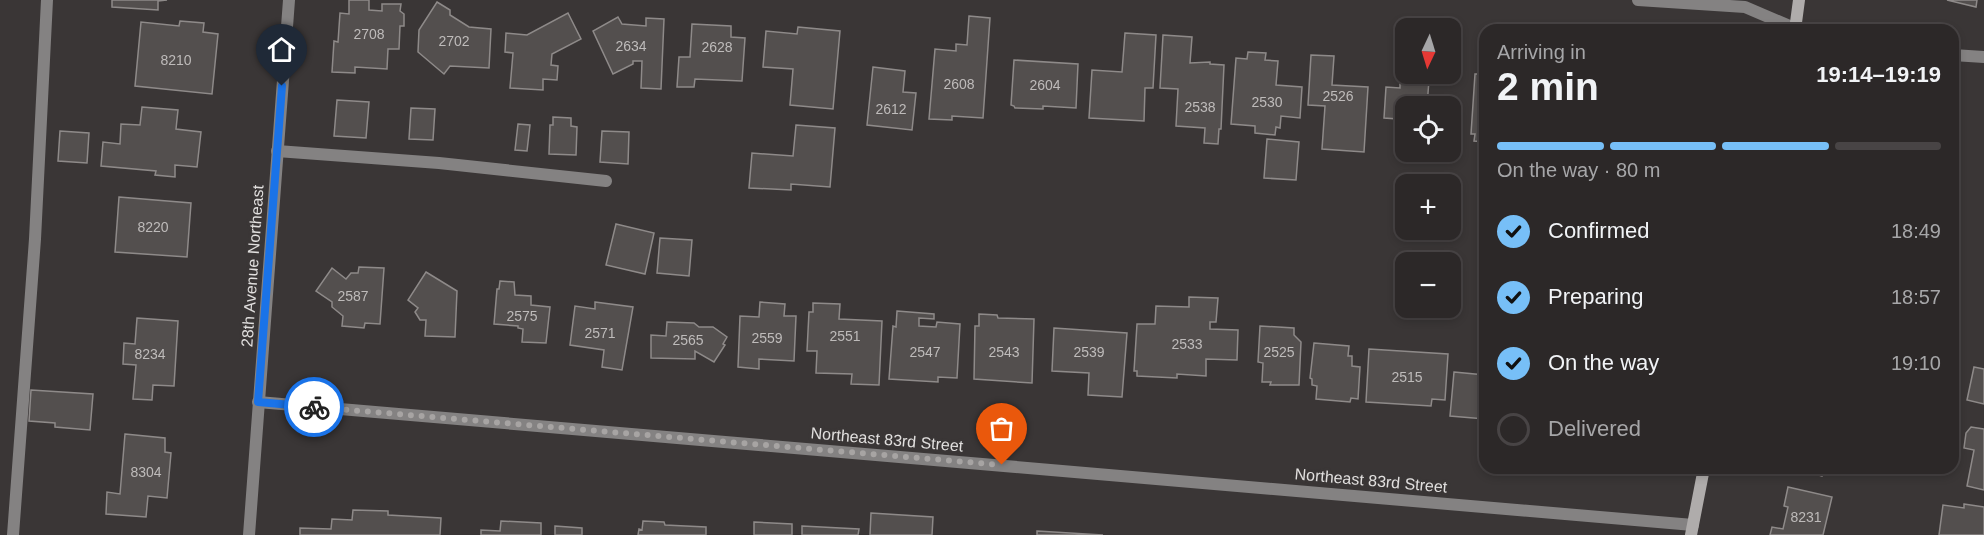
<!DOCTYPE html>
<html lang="en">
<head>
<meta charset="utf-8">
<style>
	body { margin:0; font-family:Helvetica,sans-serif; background:#343030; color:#f1f3f6; height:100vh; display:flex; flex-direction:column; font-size:22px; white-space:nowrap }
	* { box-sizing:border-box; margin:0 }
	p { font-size:20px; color:#a6a6a8 }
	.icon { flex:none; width:33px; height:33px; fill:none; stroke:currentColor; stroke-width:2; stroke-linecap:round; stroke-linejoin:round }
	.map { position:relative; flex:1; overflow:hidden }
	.details { position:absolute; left:1479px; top:24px; width:480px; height:450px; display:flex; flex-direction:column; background:#2c2828; border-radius:18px; box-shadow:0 3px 9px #0003,0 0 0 2px #484445 }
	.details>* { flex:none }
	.needle { width:39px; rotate:184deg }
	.fabs { position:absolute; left:1395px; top:18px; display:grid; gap:12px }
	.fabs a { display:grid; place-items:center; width:66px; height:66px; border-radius:12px; background:#2c2828; box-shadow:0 3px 9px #0003,0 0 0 2px #484445; font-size:30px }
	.pin { position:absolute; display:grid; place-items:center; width:51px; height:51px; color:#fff; margin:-62px -26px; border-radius:50% 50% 50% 0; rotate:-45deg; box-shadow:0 0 6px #0007 }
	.pin .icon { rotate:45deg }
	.courier { position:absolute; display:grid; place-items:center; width:60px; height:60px; margin:-30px; border:4px solid #1a73e8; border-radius:50%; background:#fff; color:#222; box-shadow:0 2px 8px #0007 }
	.head em { font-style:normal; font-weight:700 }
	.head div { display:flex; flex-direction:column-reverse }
	.head { display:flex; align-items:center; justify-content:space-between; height:102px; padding:0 18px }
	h1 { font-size:39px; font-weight:700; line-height:45px }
	.bar { display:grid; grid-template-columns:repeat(4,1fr); gap:9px 6px; align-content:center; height:72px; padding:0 18px }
	.bar i { height:8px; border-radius:4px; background:#484445 }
	.bar .current { background:#77bff7 }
	.bar p { grid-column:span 4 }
	ol { padding:0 18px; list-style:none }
	li { display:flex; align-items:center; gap:18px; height:66px }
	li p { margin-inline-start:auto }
	li .icon { padding:6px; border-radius:50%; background:#77bff7; color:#111; stroke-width:4 }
	li:last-child { color:#a6a6a8 }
	li i { width:33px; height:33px; border:3px solid #484445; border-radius:50% }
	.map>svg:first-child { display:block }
	.building { fill:#534f4e; stroke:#8e8a89; stroke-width:1.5 }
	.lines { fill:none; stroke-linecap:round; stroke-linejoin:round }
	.lane { stroke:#848282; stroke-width:12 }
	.street { stroke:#848282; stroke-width:12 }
	.secondary { stroke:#afacab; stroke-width:12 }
	.done { stroke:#a7a4a3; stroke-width:6; stroke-dasharray:0 10.8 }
	.route { stroke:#1a73e8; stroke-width:8 }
	.labels { text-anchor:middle; stroke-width:6; stroke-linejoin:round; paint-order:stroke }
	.number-label { font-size:14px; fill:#bebbba }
	.street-label { font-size:16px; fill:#e1dfde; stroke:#3a3636 }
</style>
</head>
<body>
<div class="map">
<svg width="1984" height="535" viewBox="0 0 1984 535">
	<rect width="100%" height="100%" fill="#3a3636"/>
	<g class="building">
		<polygon points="112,0 167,0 158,1 158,10 112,7"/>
		<polygon points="349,0 369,0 369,10 382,11 382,4 401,4 400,11 404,14 404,26 400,26 399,49 388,49 387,69 355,67 355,73 332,72 334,41 338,42 340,13 349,14"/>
		<polygon points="1947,0 1977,0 1976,7"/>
		<polygon points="437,2 450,10 450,15 469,27 491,29 489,68 450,66 444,74 418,52 419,30"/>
		<polygon points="568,13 581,39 552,54 551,65 558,66 557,80 543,79 543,90 510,88 513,53 505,52 506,33 527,35"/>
		<polygon points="969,16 990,18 983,118 952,116 952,120 929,119 935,49 956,51 956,44 967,45"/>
		<polygon points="618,17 622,24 646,26 646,18 664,19 661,89 641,88 642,61 633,61 633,64 613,74 593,31"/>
		<polygon points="180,21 204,23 203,32 218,34 212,94 135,86 141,22 179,26"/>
		<polygon points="692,24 731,26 731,37 745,38 742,81 695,79 694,87 677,87 679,57 690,57"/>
		<polygon points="798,27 840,31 833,109 790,105 793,69 763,67 766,31 797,34"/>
		<polygon points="1125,33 1156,35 1153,88 1145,88 1144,121 1089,118 1092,70 1122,72"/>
		<polygon points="1163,35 1192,37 1190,63 1210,62 1210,64 1224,65 1221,129 1219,129 1218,144 1204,143 1205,128 1176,126 1178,89 1160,88"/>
		<polygon points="1248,52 1266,53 1265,60 1278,61 1276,85 1302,87 1300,118 1281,116 1280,128 1276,127 1275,135 1255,133 1255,126 1231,124 1236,58 1247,59"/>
		<polygon points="1311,55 1334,56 1332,85 1368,87 1364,152 1322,149 1325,106 1308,105"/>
		<polygon points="1014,60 1078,64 1076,108 1043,106 1043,109 1015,108 1014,106 1011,105"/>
		<polygon points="873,67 905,71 903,92 916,93 912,130 867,125"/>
		<polygon points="1482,69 1485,69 1485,142 1474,141 1475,134 1471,134 1475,74 1481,74"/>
		<polygon points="1400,79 1429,80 1427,106 1406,106 1406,152 1424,152 1424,157 1396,155 1398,119 1384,118 1386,87 1400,88"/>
		<polygon points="337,100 369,102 366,138 334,136"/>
		<polygon points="142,107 178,110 176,129 201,132 197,167 175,165 175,177 155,175 156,171 101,166 103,142 120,144 121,124 140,125"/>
		<polygon points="411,108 435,109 433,140 409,139"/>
		<polygon points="553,117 571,118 571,126 577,127 576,155 549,154 550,125 553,125"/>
		<polygon points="518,124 530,125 527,151 515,150"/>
		<polygon points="796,125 835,128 830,187 791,184 791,190 749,188 752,153 793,156"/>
		<polygon points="60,131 89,133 87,163 58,161"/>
		<polygon points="602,131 629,132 628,164 600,162"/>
		<polygon points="1267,139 1299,142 1296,180 1264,178"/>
		<polygon points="119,197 191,203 187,257 115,252"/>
		<polygon points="616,224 654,233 645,274 606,265"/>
		<polygon points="660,238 692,240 689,276 657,273"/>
		<polygon points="359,267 384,268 380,324 365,323 364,328 342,326 343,316 332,307 332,302 316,291 332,268 346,279 351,273 358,273"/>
		<polygon points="426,272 457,291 455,337 425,336 426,320 420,320 415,312 418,308 408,300"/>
		<polygon points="500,281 514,282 515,295 531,296 531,305 550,307 546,343 522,342 523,329 518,328 518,326 494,324 497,289 499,289"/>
		<polygon points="1189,297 1218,298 1216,322 1210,322 1210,329 1238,330 1237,360 1206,359 1206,376 1177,374 1177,378 1137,376 1137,371 1134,371 1137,324 1155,324 1156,306 1189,307"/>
		<polygon points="595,302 633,307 622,370 602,367 604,350 570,345 575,306 595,309"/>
		<polygon points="760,302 785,304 784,316 796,316 794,361 759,359 759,369 738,367 740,316 759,317"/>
		<polygon points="813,303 840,304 839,319 882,321 879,385 851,384 852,374 816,373 817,351 807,351 809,312 813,312"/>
		<polygon points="897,311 934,314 934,319 919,318 919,326 936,327 937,322 960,324 957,378 938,377 938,382 889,379 893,326 896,327"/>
		<polygon points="979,314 997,315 998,318 1034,319 1032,383 974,379 975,326 979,326"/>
		<polygon points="137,318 178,321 174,386 153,385 152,400 133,399 136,365 123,364 124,343 135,344"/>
		<polygon points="667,322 694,323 699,327 713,327 727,337 723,344 725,345 714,362 695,351 695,359 651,358 651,335 666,336"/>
		<polygon points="1260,326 1294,328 1294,335 1301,342 1299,385 1270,385 1271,382 1262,382 1263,363 1258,362"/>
		<polygon points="1054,328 1127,333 1122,397 1088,395 1089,373 1052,371"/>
		<polygon points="1314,343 1349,346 1348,356 1352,356 1352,366 1360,367 1358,399 1351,398 1350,402 1316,399 1317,386 1312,385 1312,379 1310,378"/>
		<polygon points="1369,349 1448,354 1445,400 1432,399 1431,406 1366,402"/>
		<polygon points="1974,367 1984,369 1984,404 1967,400"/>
		<polygon points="1454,372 1485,375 1485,419 1450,416"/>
		<polygon points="31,390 93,394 90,430 55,427 55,423 29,421"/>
		<polygon points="1971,427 1984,429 1984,490 1967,486 1974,450 1964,448 1966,433"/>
		<polygon points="125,434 165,438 165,452 171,453 167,498 148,496 146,517 106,514 107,492 120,494"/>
		<polygon points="1796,468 1825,468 1822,476"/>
		<polygon points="1788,487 1832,497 1823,535 1770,535 1772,527 1783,529 1788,507 1784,506"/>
		<polygon points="1964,504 1984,507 1984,535 1939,535 1943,505 1964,508"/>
		<polygon points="353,510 388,511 388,515 441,518 440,535 300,535 300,528 331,529 332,519 352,520"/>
		<polygon points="871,513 933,517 932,535 870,535"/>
		<polygon points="501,521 541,523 541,535 481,535 481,530 500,531"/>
		<polygon points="643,521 664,522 665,525 706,527 706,535 638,535 639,529 642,530"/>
		<polygon points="754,522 792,524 792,535 754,535"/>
		<polygon points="555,526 582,528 582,535 555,535"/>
		<polygon points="802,526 859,529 858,535 802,535"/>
		<polygon points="1037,531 1103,535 1037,535"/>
	</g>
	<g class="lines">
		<g class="lane">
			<polyline points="277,151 439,163 606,181"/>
			<polyline points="13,535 35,239 47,0"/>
		</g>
		<g class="street">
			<polyline points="1638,0 1745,7 1799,30"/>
			<polyline points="1953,55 1984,57"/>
			<polyline points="258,402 1693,525"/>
			<polyline points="249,535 289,0"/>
		</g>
		<g class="secondary">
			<polyline points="1795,30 1799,0"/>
			<polyline points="1691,535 1704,468"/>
		</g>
	</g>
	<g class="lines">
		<polyline class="done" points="314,407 1002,465"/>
		<polyline class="route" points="282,86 258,402 314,407"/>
	</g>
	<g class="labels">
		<g class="number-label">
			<text x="369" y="39">2708</text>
			<text x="454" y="46">2702</text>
			<text x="631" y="51">2634</text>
			<text x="717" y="52">2628</text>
			<text x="176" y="65">8210</text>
			<text x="959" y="89">2608</text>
			<text x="1045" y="90">2604</text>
			<text x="1338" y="101">2526</text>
			<text x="1267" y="107">2530</text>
			<text x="1200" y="112">2538</text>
			<text x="891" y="114">2612</text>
			<text x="153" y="232">8220</text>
			<text x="353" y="301">2587</text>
			<text x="522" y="321">2575</text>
			<text x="600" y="338">2571</text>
			<text x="845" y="341">2551</text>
			<text x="767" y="343">2559</text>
			<text x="688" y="345">2565</text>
			<text x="1187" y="349">2533</text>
			<text x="925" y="357">2547</text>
			<text x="1004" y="357">2543</text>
			<text x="1089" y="357">2539</text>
			<text x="1279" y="357">2525</text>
			<text x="150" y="359">8234</text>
			<text x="1407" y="382">2515</text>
			<text x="146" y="477">8304</text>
			<text x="1806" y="522">8231</text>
		</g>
		<g class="street-label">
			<text transform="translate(252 266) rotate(-86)" y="6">28th Avenue Northeast</text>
			<text transform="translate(887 439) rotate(5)" y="6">Northeast 83rd Street</text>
			<text transform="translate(1371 480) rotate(5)" y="6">Northeast 83rd Street</text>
		</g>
	</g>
</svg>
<div class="fabs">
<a><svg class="needle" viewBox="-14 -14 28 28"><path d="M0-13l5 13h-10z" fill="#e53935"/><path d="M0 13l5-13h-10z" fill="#a6a6a8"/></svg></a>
<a><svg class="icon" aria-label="locate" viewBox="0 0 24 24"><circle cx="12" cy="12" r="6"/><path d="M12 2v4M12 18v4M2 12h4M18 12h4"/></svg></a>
<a>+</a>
<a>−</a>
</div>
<div class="pin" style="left:1002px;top:465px;background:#ea580c"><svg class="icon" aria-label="bag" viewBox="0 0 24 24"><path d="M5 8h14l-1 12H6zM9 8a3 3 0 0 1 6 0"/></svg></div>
<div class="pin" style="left:282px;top:86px;background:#1f2937"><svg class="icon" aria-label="home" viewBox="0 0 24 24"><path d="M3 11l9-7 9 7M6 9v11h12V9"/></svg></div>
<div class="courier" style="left:314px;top:407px"><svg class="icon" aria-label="bike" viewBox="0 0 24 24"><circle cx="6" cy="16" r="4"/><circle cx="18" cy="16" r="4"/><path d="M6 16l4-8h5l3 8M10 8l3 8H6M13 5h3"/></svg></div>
<section class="details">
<div class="head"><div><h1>2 min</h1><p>Arriving in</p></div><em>19:14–19:19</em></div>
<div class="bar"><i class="current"></i><i class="current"></i><i class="current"></i><i></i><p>On the way · 80 m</p></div>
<ol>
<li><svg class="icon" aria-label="check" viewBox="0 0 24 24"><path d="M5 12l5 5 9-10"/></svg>Confirmed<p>18:49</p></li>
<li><svg class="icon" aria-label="check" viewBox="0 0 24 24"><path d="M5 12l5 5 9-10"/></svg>Preparing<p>18:57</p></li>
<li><svg class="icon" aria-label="check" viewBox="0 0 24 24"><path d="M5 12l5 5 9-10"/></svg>On the way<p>19:10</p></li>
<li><i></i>Delivered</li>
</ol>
</section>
</div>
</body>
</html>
